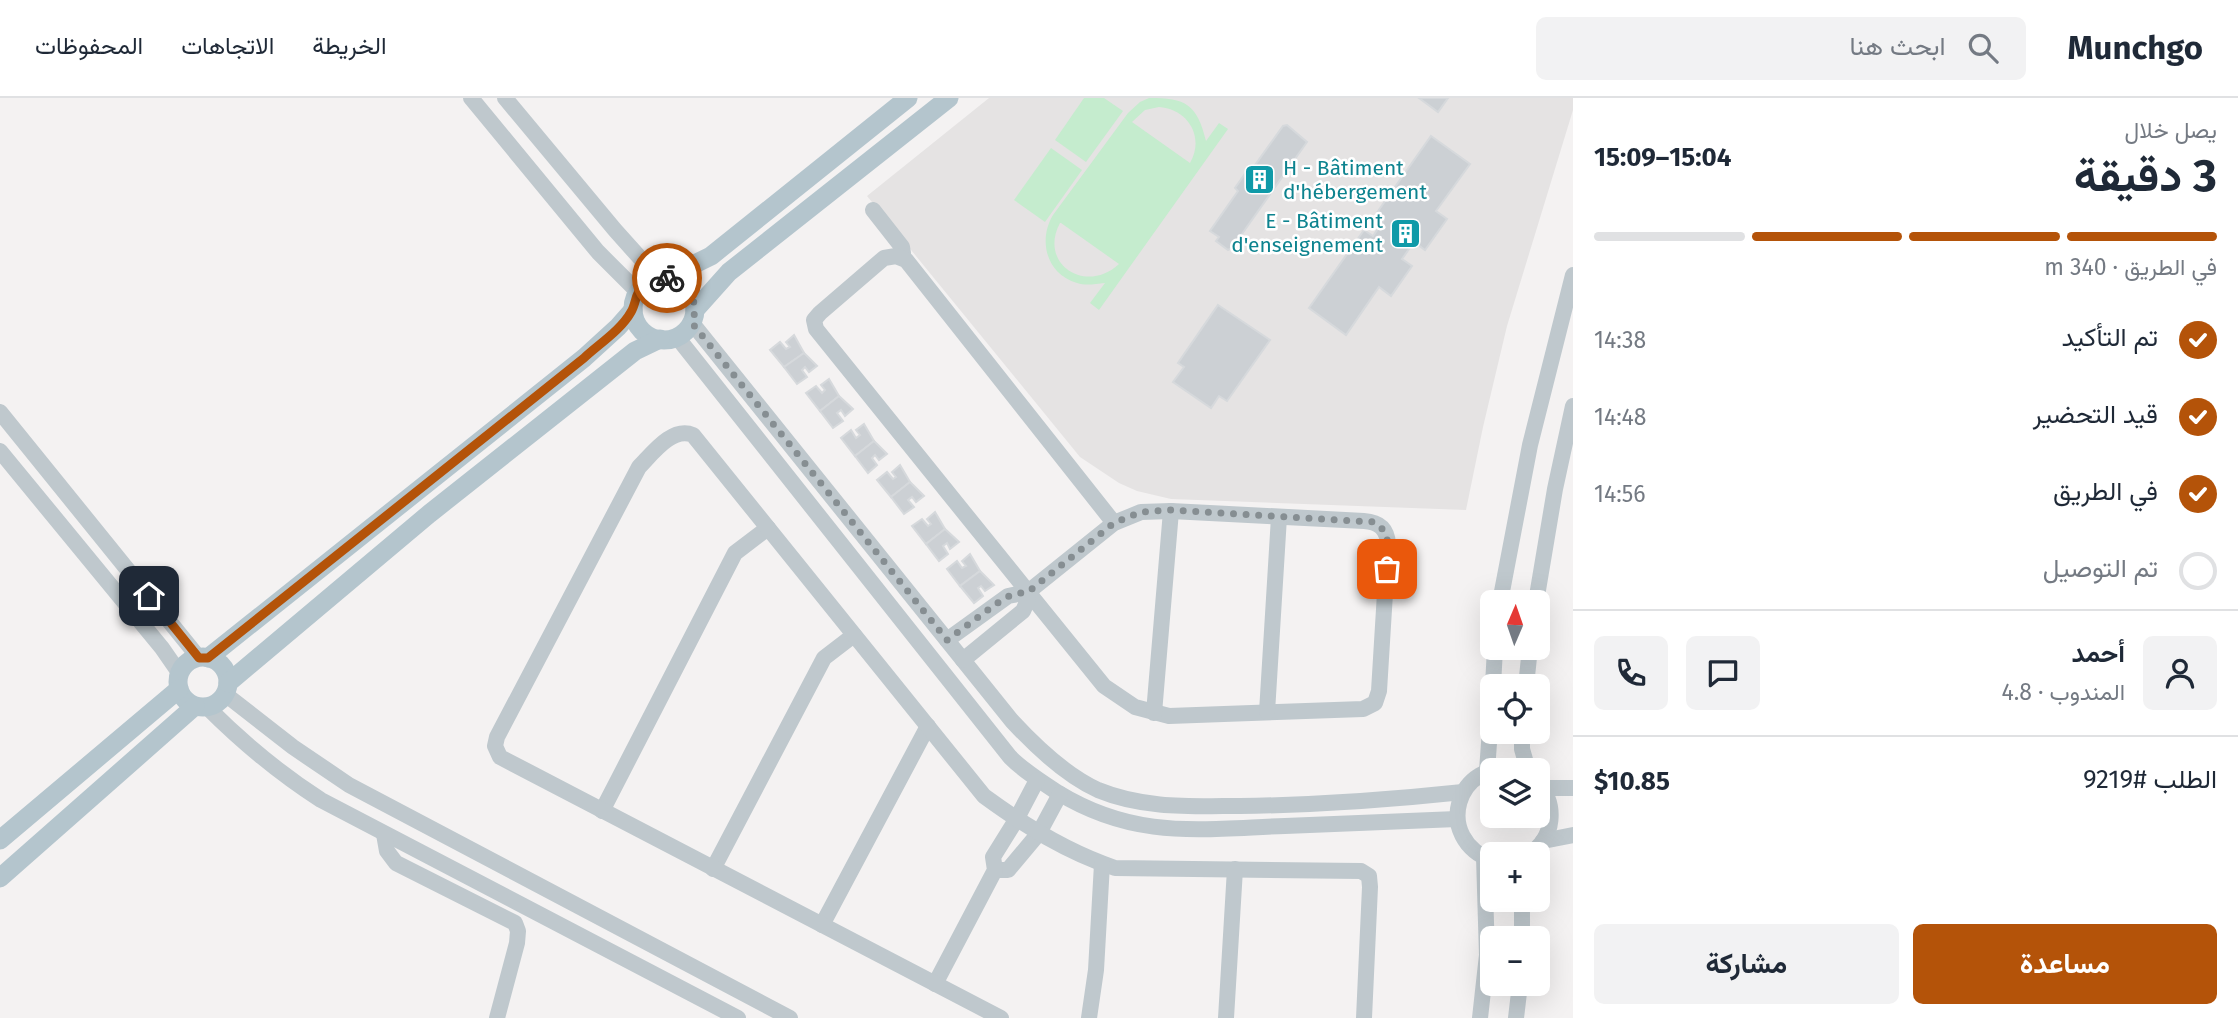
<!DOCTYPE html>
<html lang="ar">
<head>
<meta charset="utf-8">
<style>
	body { margin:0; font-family:"Fira Sans",Vazirmatn,sans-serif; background:#f2f2f3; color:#1f2937; direction:rtl; height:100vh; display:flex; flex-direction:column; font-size:26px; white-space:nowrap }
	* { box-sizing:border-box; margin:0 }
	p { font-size:23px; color:#747a83 }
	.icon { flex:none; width:38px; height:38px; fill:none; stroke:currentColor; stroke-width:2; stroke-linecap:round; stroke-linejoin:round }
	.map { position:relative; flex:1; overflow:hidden; direction:ltr }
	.drawer { display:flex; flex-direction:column; background:#fff; width:665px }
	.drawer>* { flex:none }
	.needle { width:46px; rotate:2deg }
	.fabs { position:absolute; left:1480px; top:492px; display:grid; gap:14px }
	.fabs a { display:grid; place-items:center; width:70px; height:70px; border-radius:10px; background:#fff; box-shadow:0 7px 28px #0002; font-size:35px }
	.pin { position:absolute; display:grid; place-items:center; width:60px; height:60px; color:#fff; margin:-30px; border-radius:14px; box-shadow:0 4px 10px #0006 }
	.courier { position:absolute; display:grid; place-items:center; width:70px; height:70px; margin:-35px; border:5px solid #b45309; border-radius:50%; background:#fff; color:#222; box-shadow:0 2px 9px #0007 }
	.summary em { font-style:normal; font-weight:700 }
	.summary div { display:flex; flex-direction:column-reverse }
	.summary { display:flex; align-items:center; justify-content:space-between; height:119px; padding:0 21px }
	h1 { font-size:46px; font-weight:700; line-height:52px }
	.bar { display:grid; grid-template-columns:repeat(4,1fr); gap:10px 7px; align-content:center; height:84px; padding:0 21px }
	.bar i { height:9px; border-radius:5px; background:#e0e1e3 }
	.bar .current { background:#b45309 }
	.bar p { grid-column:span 4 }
	.line { display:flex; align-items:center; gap:18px; padding:0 21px; border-top:2px solid #e0e1e3 }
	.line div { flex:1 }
	.round { display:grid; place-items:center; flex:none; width:74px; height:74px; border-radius:10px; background:#f2f2f3 }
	ol { padding:0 21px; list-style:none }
	li { display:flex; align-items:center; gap:21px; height:77px }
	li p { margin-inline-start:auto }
	li .icon { padding:7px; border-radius:50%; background:#b45309; color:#fff; stroke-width:4 }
	li:last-child { color:#747a83 }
	li i { width:38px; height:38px; border:4px solid #e0e1e3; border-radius:50% }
	.cta { display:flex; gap:14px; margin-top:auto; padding:14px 21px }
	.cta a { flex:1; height:80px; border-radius:10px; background:#b45309; color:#fff; font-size:28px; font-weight:700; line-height:80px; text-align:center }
	.cta a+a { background:#f2f2f3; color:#1f2937 }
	header { display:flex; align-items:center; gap:42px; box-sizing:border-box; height:98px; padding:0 35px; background:#fff; border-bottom:2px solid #e0e1e3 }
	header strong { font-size:33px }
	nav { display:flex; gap:38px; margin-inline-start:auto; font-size:24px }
	.search { width:490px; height:63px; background:#f2f2f3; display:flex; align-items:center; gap:18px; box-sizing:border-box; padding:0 24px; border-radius:10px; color:#747a83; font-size:26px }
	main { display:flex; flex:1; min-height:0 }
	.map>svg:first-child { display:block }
	.education { fill:#e5e3e3 }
	.green { fill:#c5ecce; fill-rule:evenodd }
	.building { fill:#ccd0d4; stroke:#d6d9dc; stroke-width:2 }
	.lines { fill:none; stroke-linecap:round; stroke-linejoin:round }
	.minor { stroke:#bfc8cd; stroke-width:16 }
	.major { stroke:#b4c5cd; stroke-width:19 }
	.done { stroke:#868e92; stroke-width:7; stroke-dasharray:0 12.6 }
	.route { stroke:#b45309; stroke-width:9 }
	.labels { text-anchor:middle; stroke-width:5; stroke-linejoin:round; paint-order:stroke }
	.culture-label { font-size:21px; fill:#0d838f; stroke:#fff; text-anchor:start }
</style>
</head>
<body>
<header>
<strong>Munchgo</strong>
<div class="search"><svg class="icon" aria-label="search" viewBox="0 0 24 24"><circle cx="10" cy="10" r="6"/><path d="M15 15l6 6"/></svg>ابحث هنا</div>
<nav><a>الخريطة</a><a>الاتجاهات</a><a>المحفوظات</a></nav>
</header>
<main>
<section class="drawer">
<div class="summary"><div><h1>3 دقيقة</h1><p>يصل خلال</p></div><em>15:04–15:09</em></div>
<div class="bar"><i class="current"></i><i class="current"></i><i class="current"></i><i></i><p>في الطريق · 340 m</p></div>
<ol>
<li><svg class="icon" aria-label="check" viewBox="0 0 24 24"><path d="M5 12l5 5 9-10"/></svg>تم التأكيد<p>14:38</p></li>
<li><svg class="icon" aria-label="check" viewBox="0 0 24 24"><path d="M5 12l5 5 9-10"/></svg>قيد التحضير<p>14:48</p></li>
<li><svg class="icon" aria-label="check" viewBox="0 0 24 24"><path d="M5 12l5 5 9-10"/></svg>في الطريق<p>14:56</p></li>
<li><i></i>تم التوصيل</li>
</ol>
<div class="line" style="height:126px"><a class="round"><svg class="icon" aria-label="person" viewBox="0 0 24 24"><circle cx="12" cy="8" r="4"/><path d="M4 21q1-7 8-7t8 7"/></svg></a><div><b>أحمد</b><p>المندوب · 4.8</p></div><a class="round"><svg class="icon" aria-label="chat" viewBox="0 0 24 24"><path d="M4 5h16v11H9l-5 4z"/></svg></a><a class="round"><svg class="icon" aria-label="phone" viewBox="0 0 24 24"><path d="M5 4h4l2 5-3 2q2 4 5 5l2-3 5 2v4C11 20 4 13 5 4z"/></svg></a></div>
<div class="line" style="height:91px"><div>الطلب #9219</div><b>$10.85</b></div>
<div class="cta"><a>مساعدة</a><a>مشاركة</a></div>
</section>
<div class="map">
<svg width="1573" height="920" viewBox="0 0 1573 920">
	<rect width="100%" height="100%" fill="#f4f2f2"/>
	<polygon class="education" points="989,0 1573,0 1573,12 1507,228 1483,329 1466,412 1171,401 1137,393 1119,385 1080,359 867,98"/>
	<g class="green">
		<polygon points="1084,0 1104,0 1123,13 1086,64 1055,42"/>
		<path d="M 1149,0 C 1186,0 1197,6 1206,43 L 1219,25 L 1228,31 L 1099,212 L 1090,205 L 1105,185 C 1095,186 1086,188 1077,185 C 1046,176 1038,142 1053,117 L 1128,15 L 1140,4 ZM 1159,9 C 1188,11 1205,39 1190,65 L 1132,24 L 1145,12 ZM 1060,125 L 1061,125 L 1119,166 C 1086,197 1038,166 1060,125 Z"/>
		<polygon points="1051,50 1082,72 1045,124 1014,102"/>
	</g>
	<g class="building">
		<polygon points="1419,0 1448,0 1438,14"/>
		<polygon points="1287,27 1307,44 1232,150 1228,152 1216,143 1219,139 1210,133 1238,93 1235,90 1247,73 1250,74 1283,28"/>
		<polygon points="1431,38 1470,66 1436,113 1447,121 1425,152 1414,144 1402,161 1412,168 1391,198 1379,189 1346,237 1309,210 1364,132 1373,138 1384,122 1376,116"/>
		<polygon points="1218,207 1270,242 1227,303 1219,298 1211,310 1173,284 1184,269 1178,265"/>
		<polygon points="794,237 804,255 784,269 770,252 780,244 786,251 790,249 786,244"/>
		<polygon points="804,255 817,268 809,274 805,269 802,272 807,279 797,286 784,269"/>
		<polygon points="829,281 839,298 820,313 806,295 816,288 822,295 825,292 821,287"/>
		<polygon points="839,298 853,311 845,318 841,312 837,315 843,323 833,330 820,313"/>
		<polygon points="864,326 874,343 855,358 841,340 851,332 856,340 860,337 856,332"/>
		<polygon points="874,343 887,356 879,362 875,357 872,360 877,367 868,375 855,358"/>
		<polygon points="900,367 910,384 891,399 877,382 887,374 893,381 896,379 892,374"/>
		<polygon points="910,384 924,398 916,404 912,399 908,402 914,409 904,416 891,399"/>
		<polygon points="935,414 945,431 926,446 912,428 922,421 928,428 931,426 927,421"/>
		<polygon points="945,431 959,444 950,451 947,445 943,448 948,456 939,463 926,446"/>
		<polygon points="970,456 980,473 960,488 947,471 957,463 962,470 966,468 962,463"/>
		<polygon points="980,473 994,487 985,493 981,488 978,490 983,498 974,505 960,488"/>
	</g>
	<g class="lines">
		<g class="minor">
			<polyline points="471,0 598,154 638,194"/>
			<polyline points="505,0 615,132 658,180"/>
			<polyline points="873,112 902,149 903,155 901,159"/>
			<path d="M 692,225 L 1012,623 C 1036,649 1065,677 1098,692 C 1144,711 1192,708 1240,708 C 1315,707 1388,702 1463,694"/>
			<path d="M 677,239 L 1010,659 C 1024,673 1040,683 1057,694 C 1135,742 1199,731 1285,728 C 1342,726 1400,723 1457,721"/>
			<polyline points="0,314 199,560"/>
			<polyline points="0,353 162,550 180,576"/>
			<path d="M 1171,413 L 1364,423 C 1379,424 1387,431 1388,446 L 1379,593 L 1375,605 L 1363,611 L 1169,618 L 1135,609 L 1104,588 L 1028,494 L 1114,425 L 1141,414 Z"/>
			<polyline points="1500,504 1530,347 1573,177"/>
			<polyline points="1536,504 1555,391 1573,308"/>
			<polyline points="947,542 1008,498 1028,494"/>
			<polyline points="963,562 1023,513 1027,504 1028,494 816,231 814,222 820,215 884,160 896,158 906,162 1114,425"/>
			<polyline points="1493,588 1495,550"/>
			<polyline points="1526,588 1530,550"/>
			<polyline points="225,596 293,649 349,687 790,920"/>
			<path d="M 207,609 C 242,644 279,675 321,702 L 738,920"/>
			<polyline points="1267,614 1279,419"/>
			<polyline points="1154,615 1171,413"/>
			<polyline points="1522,634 1522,651 1528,672"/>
			<polyline points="1487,673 1493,589"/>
			<polyline points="1543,690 1573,690"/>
			<polyline points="602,713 735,455 768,430"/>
			<polyline points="384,736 387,753 396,765 515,825 518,833 517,845 497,920"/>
			<polyline points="1543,743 1573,737"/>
			<path d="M 1529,756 C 1555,740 1557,706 1538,685"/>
			<path d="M 1493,763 C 1432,741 1456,659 1518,672"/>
			<polyline points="713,771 824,560 854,537"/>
			<polyline points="995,772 1008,772 1039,735 1060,696"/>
			<polyline points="822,827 928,628"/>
			<polyline points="1522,840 1522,802"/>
			<polyline points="935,886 995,772 993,759 1016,722 1037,682"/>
			<path d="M 1001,920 L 500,659 L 495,648 L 497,639 L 639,369 C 652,356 672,328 693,337 L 984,698 C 1025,728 1067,754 1115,770 L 1361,773 L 1369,778 L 1370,789 L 1364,920"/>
			<polyline points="1089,920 1096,872 1102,766"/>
			<polyline points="1226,920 1235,771"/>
			<polyline points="1480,920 1487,857 1484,759"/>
			<polyline points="1516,920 1520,886"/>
		</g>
		<g class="major">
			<polyline points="666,180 711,158 908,0"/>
			<circle cx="664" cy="211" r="31"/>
			<polyline points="695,212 729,174 949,0"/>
			<circle cx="203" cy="584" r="25"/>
			<polyline points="208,560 584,260 618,229 633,212"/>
			<polyline points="228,585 429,416 635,253 660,241"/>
			<polyline points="0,742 179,591"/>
			<polyline points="0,780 195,608"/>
		</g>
	</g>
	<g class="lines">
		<path class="done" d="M 667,180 C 689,185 700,204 692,225 L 947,542 L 1003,501 L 1013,496 L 1028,494 L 1114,425 L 1141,414 L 1171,412 L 1374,424 C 1392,435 1388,452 1387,471"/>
		<path class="route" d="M 149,498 L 199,560 L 208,560 L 584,260 C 599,246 621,232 631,214 C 636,206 635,196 642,189 C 649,182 658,180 667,180"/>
	</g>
	<defs>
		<symbol id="building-square" viewBox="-11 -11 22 22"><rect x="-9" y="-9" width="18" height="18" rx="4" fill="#0f9aa8" stroke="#fff"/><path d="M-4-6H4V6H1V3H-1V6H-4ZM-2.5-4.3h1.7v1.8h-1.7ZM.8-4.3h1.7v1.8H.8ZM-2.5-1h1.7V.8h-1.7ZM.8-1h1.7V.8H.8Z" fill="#fff"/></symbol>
	</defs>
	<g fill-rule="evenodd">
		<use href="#building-square" x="1242" y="64" width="35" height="35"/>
		<use href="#building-square" x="1388" y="118" width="35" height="35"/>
	</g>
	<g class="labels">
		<g class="culture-label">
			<text x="1283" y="77">H - Bâtiment<tspan x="1283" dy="24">d'hébergement</tspan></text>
			<text x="1383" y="130" text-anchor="end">E - Bâtiment<tspan x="1383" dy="24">d'enseignement</tspan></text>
		</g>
	</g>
</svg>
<div class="fabs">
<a><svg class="needle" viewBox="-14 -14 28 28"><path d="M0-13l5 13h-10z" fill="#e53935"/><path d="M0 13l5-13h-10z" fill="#747a83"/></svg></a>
<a><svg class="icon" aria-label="locate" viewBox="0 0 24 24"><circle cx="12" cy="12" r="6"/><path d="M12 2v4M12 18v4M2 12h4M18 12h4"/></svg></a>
<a><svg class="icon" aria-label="layers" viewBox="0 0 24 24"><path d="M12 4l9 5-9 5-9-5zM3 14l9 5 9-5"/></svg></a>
<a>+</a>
<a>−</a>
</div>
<div class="pin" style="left:1387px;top:471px;background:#ea580c"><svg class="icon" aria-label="bag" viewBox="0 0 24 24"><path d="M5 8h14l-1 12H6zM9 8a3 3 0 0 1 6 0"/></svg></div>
<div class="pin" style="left:149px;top:498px;background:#1f2937"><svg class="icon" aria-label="home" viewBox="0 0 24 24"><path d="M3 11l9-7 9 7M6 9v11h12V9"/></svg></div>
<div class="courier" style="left:667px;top:180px"><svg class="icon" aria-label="bike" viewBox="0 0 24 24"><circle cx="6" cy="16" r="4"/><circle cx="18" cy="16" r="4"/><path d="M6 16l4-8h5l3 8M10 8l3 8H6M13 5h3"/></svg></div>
</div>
</main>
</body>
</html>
